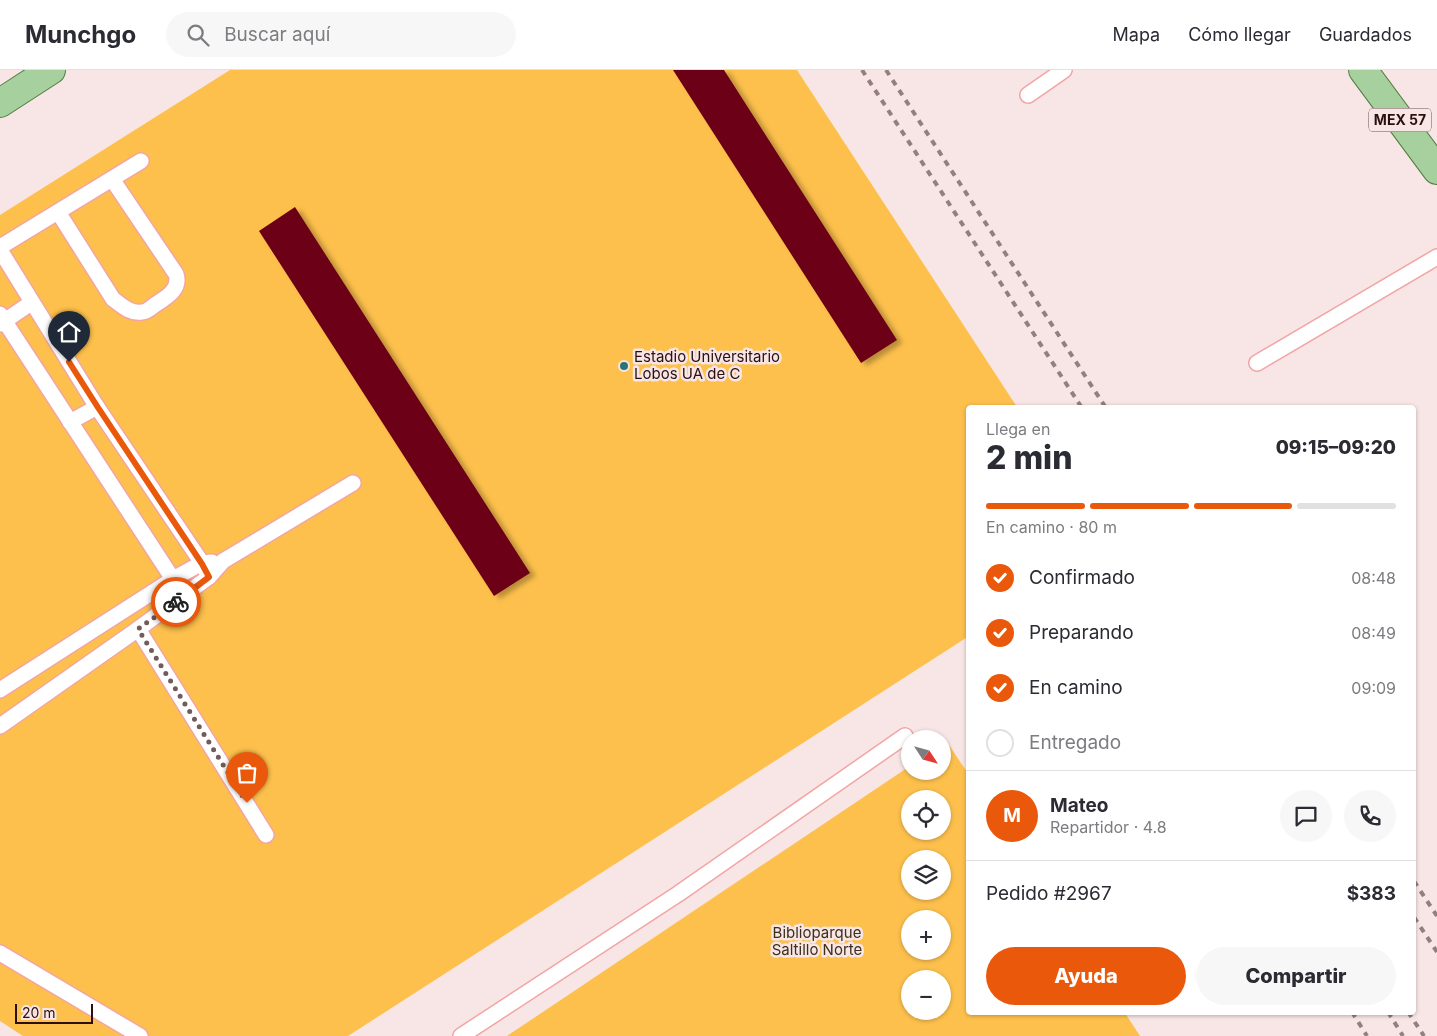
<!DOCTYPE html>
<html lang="es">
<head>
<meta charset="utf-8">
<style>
	body { margin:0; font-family:Inter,sans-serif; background:#f7f7f7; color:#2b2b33; height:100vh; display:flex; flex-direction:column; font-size:19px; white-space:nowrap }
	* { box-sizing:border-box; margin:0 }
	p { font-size:16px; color:#7c7c81 }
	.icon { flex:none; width:28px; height:28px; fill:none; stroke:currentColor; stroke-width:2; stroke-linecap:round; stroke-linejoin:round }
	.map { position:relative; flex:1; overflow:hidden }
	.panel { position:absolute; left:966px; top:335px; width:450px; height:610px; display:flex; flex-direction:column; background:#fff; border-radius:5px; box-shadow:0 1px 4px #0004 }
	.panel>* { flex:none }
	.needle { width:32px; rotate:126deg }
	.buttons { position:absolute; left:901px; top:660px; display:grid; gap:10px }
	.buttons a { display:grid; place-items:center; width:50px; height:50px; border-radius:50%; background:#fff; box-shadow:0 1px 4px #0004; font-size:25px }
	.scale { position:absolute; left:15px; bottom:12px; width:78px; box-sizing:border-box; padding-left:5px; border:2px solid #2b1010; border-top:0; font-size:14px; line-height:18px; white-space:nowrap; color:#2b1010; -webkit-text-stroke:4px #f7e6e5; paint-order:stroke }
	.pin { position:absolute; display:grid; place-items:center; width:42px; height:42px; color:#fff; margin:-51px -21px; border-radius:50% 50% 50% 0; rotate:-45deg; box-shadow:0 0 5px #0007 }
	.pin .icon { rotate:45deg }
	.courier { position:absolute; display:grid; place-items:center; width:50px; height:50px; margin:-25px; border:4px solid #ea580c; border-radius:50%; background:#fff; color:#222; box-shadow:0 1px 6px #0007 }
	.overview em { font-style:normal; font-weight:800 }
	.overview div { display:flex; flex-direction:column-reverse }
	.overview { display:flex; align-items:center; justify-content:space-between; height:85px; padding:0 20px }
	h1 { font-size:32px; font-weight:800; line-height:38px }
	.bar { display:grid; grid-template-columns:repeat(4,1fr); gap:8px 5px; align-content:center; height:60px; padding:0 20px }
	.bar i { height:6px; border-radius:4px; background:#e1e1e2 }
	.bar .active { background:#ea580c }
	.bar p { grid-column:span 4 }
	.line { display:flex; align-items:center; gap:12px; padding:0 20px; border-top:1px solid #e1e1e2 }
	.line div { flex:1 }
	.round { display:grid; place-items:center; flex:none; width:52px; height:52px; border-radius:26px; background:#f7f7f7 }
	ol { padding:0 20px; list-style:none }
	li { display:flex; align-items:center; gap:15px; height:55px }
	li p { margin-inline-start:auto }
	li .icon { padding:5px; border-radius:50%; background:#ea580c; color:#fff; stroke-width:4 }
	li:last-child { color:#7c7c81 }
	li i { width:28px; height:28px; border:2px solid #e1e1e2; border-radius:50% }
	.cta { display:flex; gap:10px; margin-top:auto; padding:10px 20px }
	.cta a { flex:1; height:58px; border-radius:30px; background:#ea580c; color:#fff; font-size:20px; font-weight:800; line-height:58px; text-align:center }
	.cta a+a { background:#f7f7f7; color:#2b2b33 }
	header { display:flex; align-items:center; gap:30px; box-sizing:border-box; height:70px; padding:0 25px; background:#fff; border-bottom:1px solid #e1e1e2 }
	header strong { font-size:24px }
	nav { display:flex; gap:28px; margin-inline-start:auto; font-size:18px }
	.search { width:350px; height:45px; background:#f7f7f7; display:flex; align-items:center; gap:12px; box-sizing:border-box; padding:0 18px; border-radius:28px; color:#7c7c81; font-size:19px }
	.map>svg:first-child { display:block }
	.green { fill:#fdc04c; fill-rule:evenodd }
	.building { fill:#6c0618; filter:url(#shadow) }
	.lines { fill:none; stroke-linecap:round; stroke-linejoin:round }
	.lane-casing { stroke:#f2a5a4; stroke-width:18 }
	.primary-casing { stroke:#547a42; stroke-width:30 }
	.lane { stroke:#fff; stroke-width:15 }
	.primary { stroke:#a6d19e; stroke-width:28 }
	.rail { stroke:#947e7e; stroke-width:4; stroke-dasharray:6 6; stroke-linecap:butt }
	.done { stroke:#725b5b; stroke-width:5; stroke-dasharray:0 9 }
	.route { stroke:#ea580c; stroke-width:6 }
	.poi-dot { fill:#2a7478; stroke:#f7e6e5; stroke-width:2 }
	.labels { text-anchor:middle; stroke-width:5; stroke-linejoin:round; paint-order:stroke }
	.shield { fill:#f7e6e5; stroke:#685050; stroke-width:1 }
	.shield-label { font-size:14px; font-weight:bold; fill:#2b1010 }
	.poi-label { font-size:15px; fill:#2b1010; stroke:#f7e6e5; text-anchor:start }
	.park-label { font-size:15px; fill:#3c301a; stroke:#f7e6e5 }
</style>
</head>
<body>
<header>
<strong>Munchgo</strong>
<div class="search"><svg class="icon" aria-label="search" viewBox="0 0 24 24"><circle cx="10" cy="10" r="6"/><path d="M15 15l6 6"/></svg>Buscar aquí</div>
<nav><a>Mapa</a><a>Cómo llegar</a><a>Guardados</a></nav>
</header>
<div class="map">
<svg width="1437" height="966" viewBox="0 0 1437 966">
	<defs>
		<filter id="shadow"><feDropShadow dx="5.5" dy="3" stdDeviation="2.5" flood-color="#0004"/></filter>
	</defs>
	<rect width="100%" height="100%" fill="#f7e6e5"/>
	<g class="green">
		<polygon points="230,0 797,0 1017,337 969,338 969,566 348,966 23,966 0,951 0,145"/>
		<path d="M 947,672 L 969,705 L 969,942 L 1125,943 L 1140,966 L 507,966 L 910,696 L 910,701 L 942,701 L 943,674 ZM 910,729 L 942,729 L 942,761 L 910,761 ZM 910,789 L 942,789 L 942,821 L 910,821 ZM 910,849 L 942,849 L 942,881 L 910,881 ZM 910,909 L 942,909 L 942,941 L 910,941 Z"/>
	</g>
	<g class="building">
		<polygon points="673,0 724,0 897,270 861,293"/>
		<polygon points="295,137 530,503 494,526 259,161"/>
	</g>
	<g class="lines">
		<defs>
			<g id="lane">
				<polyline points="1028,25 1064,0"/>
				<path d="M 58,142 L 113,229 C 122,236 131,244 142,242 C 147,242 152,237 156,234 C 167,227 181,219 176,204 L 112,109"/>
				<polyline points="0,177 141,91"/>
				<polyline points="0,180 97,337 202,493 209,507"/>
				<polyline points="0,244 184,526"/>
				<polyline points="0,254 31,233"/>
				<polyline points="1257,293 1437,187"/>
				<polyline points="70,352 97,337"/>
				<polyline points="138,559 266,765"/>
				<polyline points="0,620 173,509 202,493 212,492"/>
				<polyline points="0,656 138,559 209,507 223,491 353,413"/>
				<polyline points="0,883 140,966"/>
				<polyline points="461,966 678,824 905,666"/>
			</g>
			<g id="primary">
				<polyline points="1363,0 1437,100"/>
				<polyline points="0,33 51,0"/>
			</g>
		</defs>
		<use href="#lane" class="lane-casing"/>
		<use href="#primary" class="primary-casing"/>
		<use href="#lane" class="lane"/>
		<use href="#primary" class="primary"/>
		<g class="rail">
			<polyline points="862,0 1082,338"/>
			<polyline points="886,0 1106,338"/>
			<polyline points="1414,811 1437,846"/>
			<polyline points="1414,847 1437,882"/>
			<polyline points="1352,942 1367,966"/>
			<polyline points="1388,942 1403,966"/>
			<polyline points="1408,942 1424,966"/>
		</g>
	</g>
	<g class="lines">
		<polyline class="done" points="176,532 138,559 247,733"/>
		<polyline class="route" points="69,292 97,336 202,494 209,507 176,532"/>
	</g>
	<circle class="poi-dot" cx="624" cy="296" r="5"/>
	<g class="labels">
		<rect class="shield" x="1369" y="38.5" width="62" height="23" rx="4"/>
		<g class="shield-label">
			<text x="1400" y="55">MEX 57</text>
		</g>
		<g class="poi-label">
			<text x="634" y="292">Estadio Universitario<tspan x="634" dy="17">Lobos UA de C</tspan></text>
		</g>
		<g class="park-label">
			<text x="817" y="868">Biblioparque<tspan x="817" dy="17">Saltillo Norte</tspan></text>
		</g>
	</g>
</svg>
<div class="buttons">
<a><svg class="needle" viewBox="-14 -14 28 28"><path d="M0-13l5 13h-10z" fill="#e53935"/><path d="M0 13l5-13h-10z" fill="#7c7c81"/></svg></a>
<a><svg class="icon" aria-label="locate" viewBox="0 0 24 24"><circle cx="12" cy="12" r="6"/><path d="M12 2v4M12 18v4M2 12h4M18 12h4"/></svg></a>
<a><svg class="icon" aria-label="layers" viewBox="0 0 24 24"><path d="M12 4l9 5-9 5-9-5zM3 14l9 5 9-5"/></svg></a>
<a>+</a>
<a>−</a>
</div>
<div class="scale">20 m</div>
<div class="pin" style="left:247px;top:733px;background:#ea580c"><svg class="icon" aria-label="bag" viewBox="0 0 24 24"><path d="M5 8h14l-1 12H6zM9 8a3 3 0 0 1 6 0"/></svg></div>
<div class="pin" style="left:69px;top:292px;background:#1f2937"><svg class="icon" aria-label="home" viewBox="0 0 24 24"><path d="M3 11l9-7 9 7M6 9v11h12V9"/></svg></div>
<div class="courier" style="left:176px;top:532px"><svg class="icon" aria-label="bike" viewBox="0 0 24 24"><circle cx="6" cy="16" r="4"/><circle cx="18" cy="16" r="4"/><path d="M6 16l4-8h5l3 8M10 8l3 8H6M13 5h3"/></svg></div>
<section class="panel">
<div class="overview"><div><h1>2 min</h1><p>Llega en</p></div><em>09:15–09:20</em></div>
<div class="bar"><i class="active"></i><i class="active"></i><i class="active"></i><i></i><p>En camino · 80 m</p></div>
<ol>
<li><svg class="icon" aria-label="check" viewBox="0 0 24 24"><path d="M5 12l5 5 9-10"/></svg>Confirmado<p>08:48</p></li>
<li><svg class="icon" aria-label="check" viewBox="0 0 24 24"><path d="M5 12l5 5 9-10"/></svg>Preparando<p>08:49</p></li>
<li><svg class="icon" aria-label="check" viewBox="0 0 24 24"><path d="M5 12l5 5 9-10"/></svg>En camino<p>09:09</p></li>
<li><i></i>Entregado</li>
</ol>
<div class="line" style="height:90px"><b class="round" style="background:#ea580c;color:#fff">M</b><div><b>Mateo</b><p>Repartidor · 4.8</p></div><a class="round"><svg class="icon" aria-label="chat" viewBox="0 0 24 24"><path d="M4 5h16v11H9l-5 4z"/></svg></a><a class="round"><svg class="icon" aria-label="phone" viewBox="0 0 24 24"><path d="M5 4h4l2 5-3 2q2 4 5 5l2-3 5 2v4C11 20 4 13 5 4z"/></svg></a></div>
<div class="line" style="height:65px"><div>Pedido #2967</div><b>$383</b></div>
<div class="cta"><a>Ayuda</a><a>Compartir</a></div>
</section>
</div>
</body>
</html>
